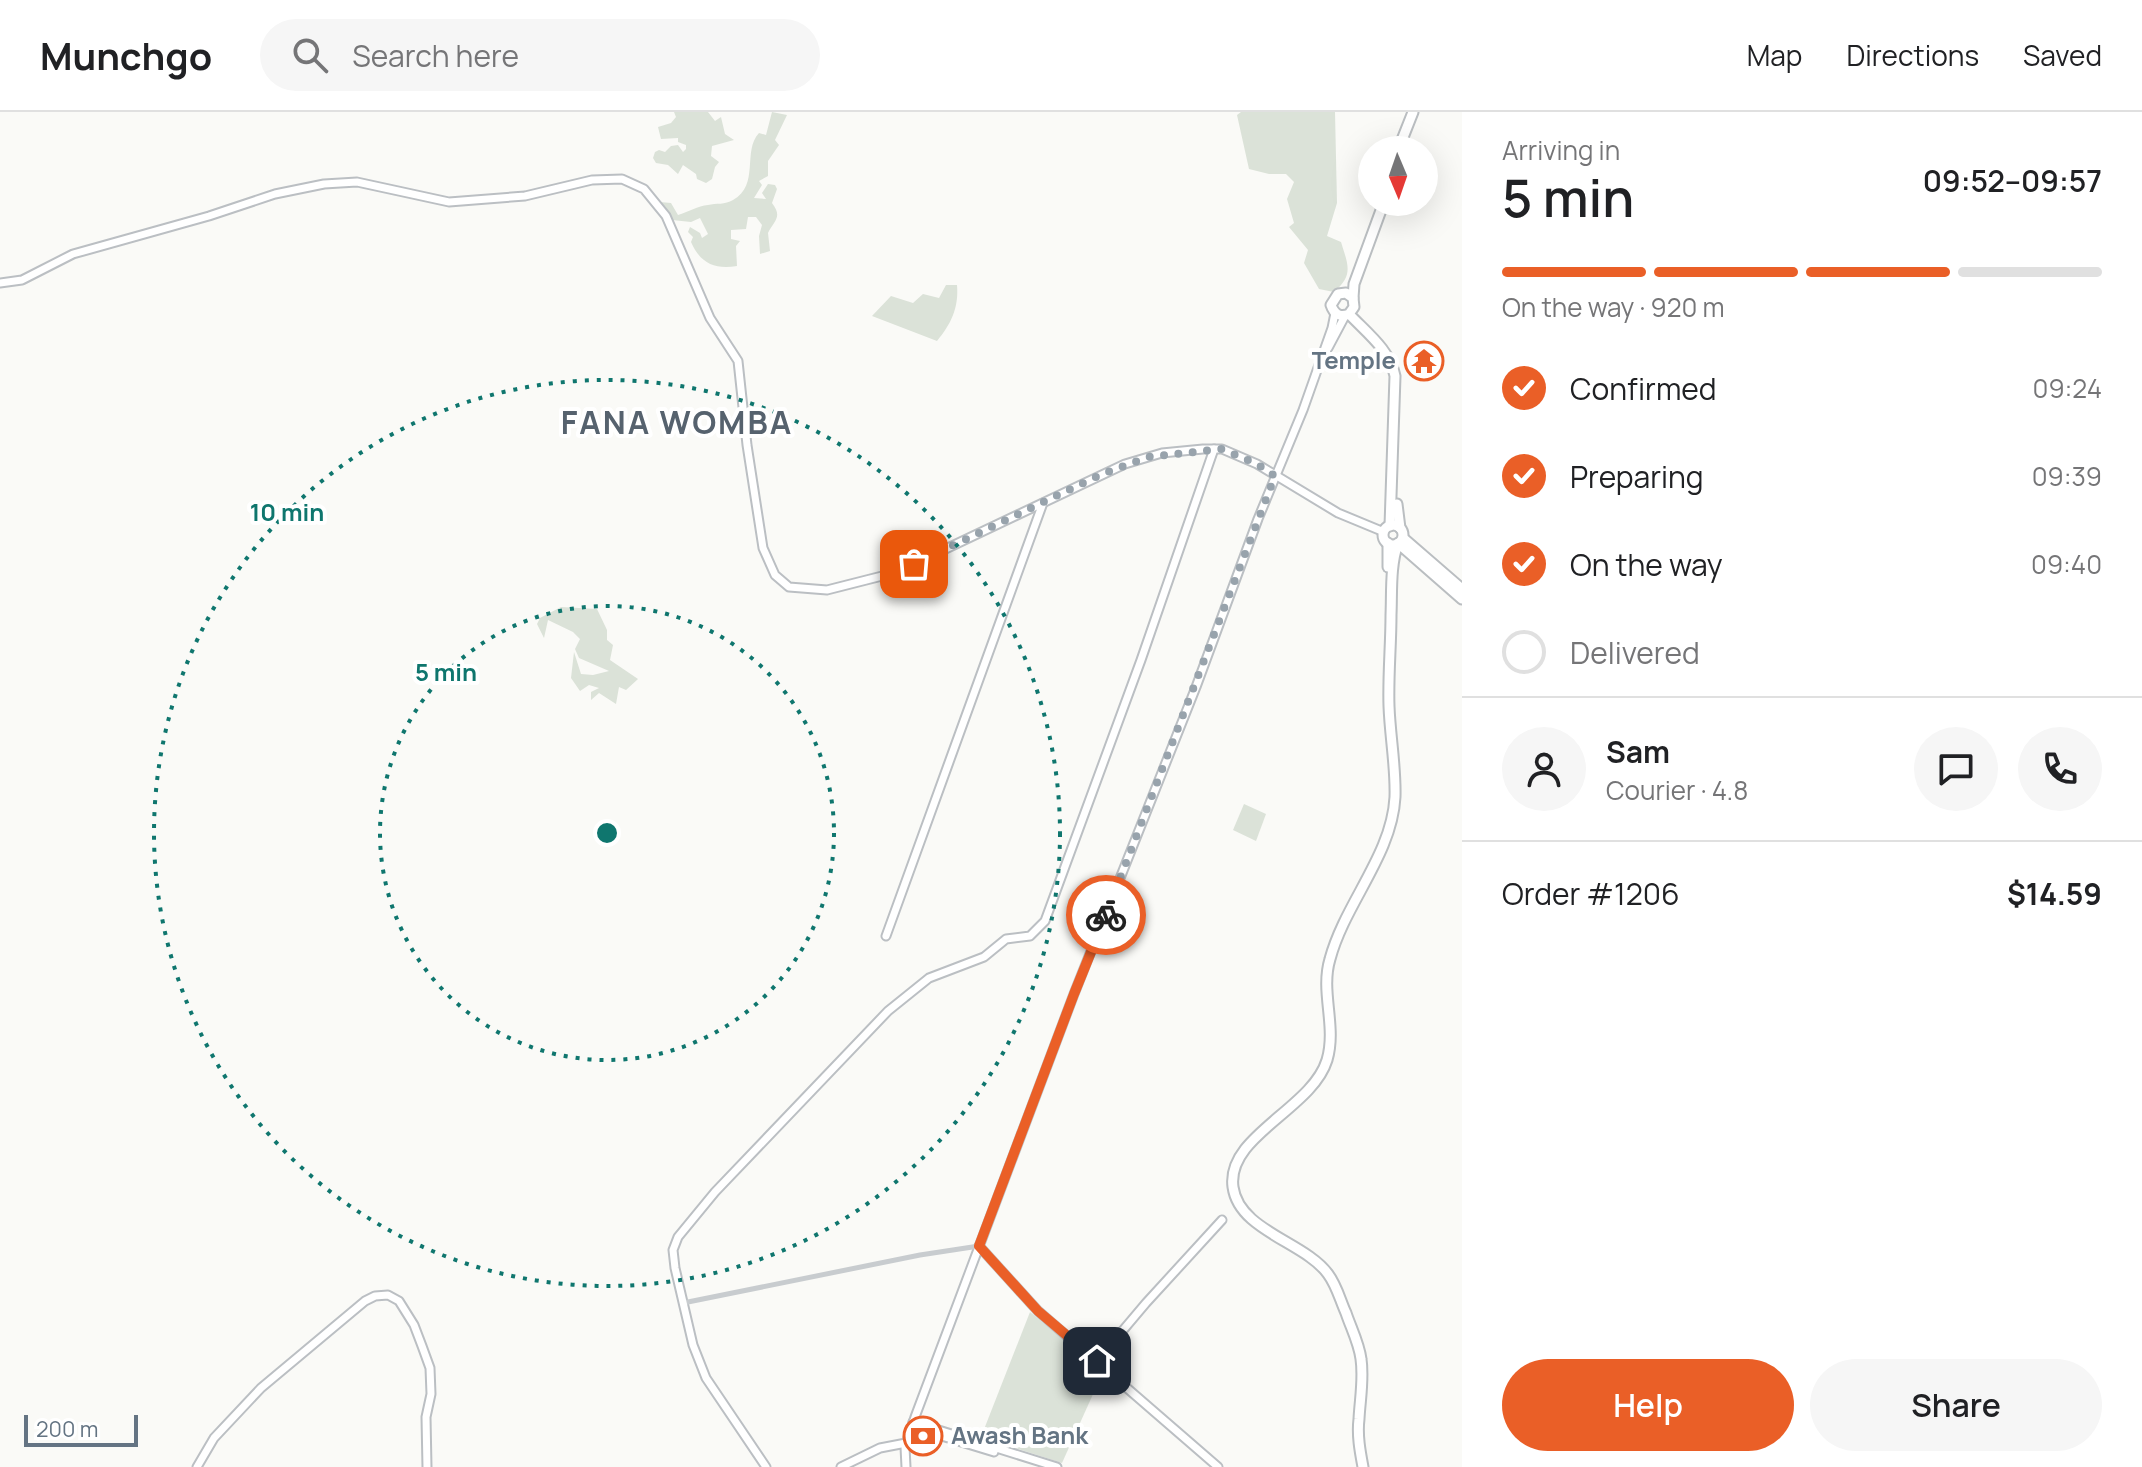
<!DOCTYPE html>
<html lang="en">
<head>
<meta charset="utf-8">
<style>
	body { margin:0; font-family:Manrope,sans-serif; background:#f6f6f6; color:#202124; height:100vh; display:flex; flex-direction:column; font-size:30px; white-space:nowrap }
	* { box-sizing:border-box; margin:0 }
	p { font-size:26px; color:#757577 }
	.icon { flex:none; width:44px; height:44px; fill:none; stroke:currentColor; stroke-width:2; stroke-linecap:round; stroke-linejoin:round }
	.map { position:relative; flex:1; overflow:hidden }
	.drawer { display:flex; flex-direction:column; background:#fff; width:680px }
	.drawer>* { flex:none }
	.needle { width:52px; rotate:178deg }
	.buttons { position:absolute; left:1358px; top:24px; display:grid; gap:16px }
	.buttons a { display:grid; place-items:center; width:80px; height:80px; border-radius:50%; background:#fff; box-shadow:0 8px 32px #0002; font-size:40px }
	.scale { position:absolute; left:24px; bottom:20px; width:114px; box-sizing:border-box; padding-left:8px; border:4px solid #647483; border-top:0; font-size:22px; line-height:28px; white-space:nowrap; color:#647483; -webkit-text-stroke:6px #fff; paint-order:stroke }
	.pin { position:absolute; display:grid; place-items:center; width:68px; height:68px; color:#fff; margin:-34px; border-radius:16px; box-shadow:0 4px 12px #0006 }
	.courier { position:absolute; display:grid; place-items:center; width:80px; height:80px; margin:-40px; border:6px solid #ea5f27; border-radius:50%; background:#fff; color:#222; box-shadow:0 2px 10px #0007 }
	.headline em { font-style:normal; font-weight:600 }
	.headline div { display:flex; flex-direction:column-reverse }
	.headline { display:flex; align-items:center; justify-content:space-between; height:136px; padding:0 40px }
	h1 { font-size:52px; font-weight:600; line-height:60px }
	.bar { display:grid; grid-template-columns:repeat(4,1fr); gap:12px 8px; align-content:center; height:96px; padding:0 40px }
	.bar i { height:10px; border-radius:6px; background:#e0e0e0 }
	.bar .on { background:#ea5f27 }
	.bar p { grid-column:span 4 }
	.line { display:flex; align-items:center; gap:20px; padding:0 40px; border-top:2px solid #e0e0e0 }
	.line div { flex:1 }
	.round { display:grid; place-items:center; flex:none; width:84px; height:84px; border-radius:42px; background:#f6f6f6 }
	ol { padding:0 40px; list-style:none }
	li { display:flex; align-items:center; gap:24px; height:88px }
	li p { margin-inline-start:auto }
	li .icon { padding:8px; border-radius:50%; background:#ea5f27; color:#fff; stroke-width:4 }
	li:last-child { color:#757577 }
	li i { width:44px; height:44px; border:4px solid #e0e0e0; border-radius:50% }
	.cta { display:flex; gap:16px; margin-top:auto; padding:16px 40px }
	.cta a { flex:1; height:92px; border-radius:48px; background:#ea5f27; color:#fff; font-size:32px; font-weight:600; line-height:92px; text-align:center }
	.cta a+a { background:#f6f6f6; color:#202124 }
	header { display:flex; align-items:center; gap:48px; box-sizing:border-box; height:112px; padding:0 40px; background:#fff; border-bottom:2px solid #e0e0e0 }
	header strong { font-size:38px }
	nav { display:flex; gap:44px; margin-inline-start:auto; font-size:28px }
	.search { width:560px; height:72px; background:#f6f6f6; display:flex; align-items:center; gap:20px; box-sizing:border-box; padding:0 28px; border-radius:44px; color:#757577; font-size:30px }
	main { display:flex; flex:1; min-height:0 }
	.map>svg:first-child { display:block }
	.green { fill:#dbe2d8 }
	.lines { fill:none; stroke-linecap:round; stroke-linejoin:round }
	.major-casing { stroke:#bbbfc3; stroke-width:11 }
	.highway-casing { stroke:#babec1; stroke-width:13 }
	.minor { stroke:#c8cccf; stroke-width:5 }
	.major { stroke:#fff; stroke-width:7 }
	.highway { stroke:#fff; stroke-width:9 }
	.done { stroke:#98a3ac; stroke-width:8; stroke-dasharray:0 14.4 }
	.route { stroke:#ea5f27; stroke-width:10 }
	.ring { fill:none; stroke:#0f766e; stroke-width:4; stroke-dasharray:4 8 }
	.labels { text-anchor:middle; stroke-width:8; stroke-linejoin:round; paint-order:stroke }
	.poi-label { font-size:24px; font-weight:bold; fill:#647483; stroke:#fff; text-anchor:end }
	.district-label { font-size:32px; font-weight:bold; letter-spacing:2px; fill:#56626e; stroke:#fff }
	.centre { fill:#0f766e; stroke:#fff; stroke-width:4 }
	.ring-label { font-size:24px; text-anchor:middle; font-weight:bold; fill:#0f766e; stroke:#fff; stroke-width:8; stroke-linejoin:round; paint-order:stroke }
</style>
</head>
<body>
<header>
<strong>Munchgo</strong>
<div class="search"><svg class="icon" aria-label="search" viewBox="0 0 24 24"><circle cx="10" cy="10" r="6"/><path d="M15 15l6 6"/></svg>Search here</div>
<nav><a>Map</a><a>Directions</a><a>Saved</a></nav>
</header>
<main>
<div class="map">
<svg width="1462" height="1355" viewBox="0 0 1462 1355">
	<rect width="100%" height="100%" fill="#fafaf7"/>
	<g class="green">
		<polygon points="674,0 708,0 715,9 721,5 725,22 734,28 712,34 711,44 719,50 715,55 712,67 706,71 697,67 696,62 683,53 678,62 668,53 656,51 653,46 655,40 659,38 665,40 671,34 678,33 683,40 686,37 686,33 678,30 678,26 661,27 658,15 671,11 676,5"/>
		<path d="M 772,0 L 787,3 L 775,28 L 779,33 L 768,49 L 768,64 L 759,69 L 762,73 L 754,86 L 766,87 L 762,81 L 768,72 L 775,73 L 777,77 L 772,91 C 783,105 774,109 768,121 L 770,139 L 760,142 L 759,124 L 762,113 L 756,105 L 748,105 L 746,117 L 731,118 L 731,127 L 740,129 L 736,134 L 737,154 C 715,158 700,151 691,130 L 693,125 L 688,120 L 690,115 L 700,121 L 702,126 L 708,122 L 700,106 L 691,110 L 672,108 L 660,90 L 671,91 L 678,103 C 688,100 698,94 708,93 C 716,91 725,93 733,88 C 760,73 742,39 759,21 L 766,23 Z"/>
		<path d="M 1241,0 L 1335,0 L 1337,91 L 1327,124 L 1341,130 C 1348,153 1354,163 1334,180 L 1319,177 L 1304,151 L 1308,138 L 1289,115 L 1294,111 L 1287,87 L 1294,70 L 1286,62 L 1269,62 L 1249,57 L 1237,3 Z"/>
		<path d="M 946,173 L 957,173 C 959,196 951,212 937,229 L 872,204 L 891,184 L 913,191 L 923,182 L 939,186 Z"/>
		<polygon points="561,495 597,497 607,518 607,528 613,533 610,548 638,567 626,578 619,575 616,592 599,581 591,588 591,580 599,576 589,573 580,579 571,566 574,540 581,562 593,563 609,559 579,546 575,537 580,527 573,520 548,508 544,526 537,512 540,506"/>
		<polygon points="1244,692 1266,702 1256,729 1233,718"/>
		<polygon points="1030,1200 1103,1260 1062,1351 981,1325"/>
	</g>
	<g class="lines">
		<defs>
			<g id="major">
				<polyline points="0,171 22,168 73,142 209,104 275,82 324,72 357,70 449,90 525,84 592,68 622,67 644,77 666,104 710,206 738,249 747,333 763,436 775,463 789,475 827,478 886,463 935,442 1125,352 1162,341 1203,337 1222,337 1257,352 1338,401 1384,420"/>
				<polyline points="1328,236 1345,204"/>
				<polyline points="886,824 1043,391"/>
				<polyline points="979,1134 1038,1199 1218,1355"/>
				<polyline points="1097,1249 1146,1191 1222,1108"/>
				<polyline points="913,1310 1057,1355"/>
				<polyline points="912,1315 994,1340"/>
				<polyline points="197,1355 214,1326 261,1276 365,1189 375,1184 388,1183 399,1189 414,1213 422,1234 430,1256 431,1282 426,1305 427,1355"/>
				<polyline points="766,1355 706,1266 693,1233 675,1156 673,1138 678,1125 715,1080 888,899 929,866 984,845 1006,827 1030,824 1045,809 1141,548 1214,337"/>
				<polyline points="841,1355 880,1336 906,1331"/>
				<polyline points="906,1355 905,1335 915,1305 1074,882 1196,575 1258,407 1303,298 1332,216 1335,201"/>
			</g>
			<g id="highway">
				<polyline points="1398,38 1413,0"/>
				<polyline points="1353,186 1354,172 1384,90"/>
				<path d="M 1349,202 L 1354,195 L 1353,186 L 1346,181 L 1338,182 L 1331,193 C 1334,202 1340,206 1349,202 C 1367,221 1390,238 1395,264 L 1390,414"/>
				<polyline points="1397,392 1400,416"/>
				<circle cx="1393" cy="423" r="10"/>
				<polyline points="1403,426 1462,477"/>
				<polyline points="1388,431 1388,455"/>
				<path d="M 1363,1355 C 1360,1339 1357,1323 1359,1307 C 1360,1287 1364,1267 1361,1247 C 1359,1231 1351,1216 1346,1201 C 1340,1188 1337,1174 1328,1162 C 1305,1130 1239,1119 1233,1075 C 1226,1024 1312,997 1327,948 C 1337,914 1320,880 1330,847 C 1345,791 1392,743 1395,685 C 1396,655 1390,624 1389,594 C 1388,564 1391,533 1391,503 C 1392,480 1390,454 1398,431 L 1462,487"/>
			</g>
		</defs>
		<use href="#major" class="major-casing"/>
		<use href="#highway" class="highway-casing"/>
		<polyline class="minor" points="683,1191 920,1143 979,1134"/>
		<use href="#major" class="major"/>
		<use href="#highway" class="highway"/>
	</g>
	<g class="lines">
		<polyline class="done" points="914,452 1102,362 1148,345 1222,337 1257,352 1275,364 1106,803"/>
		<polyline class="route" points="1097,1249 1038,1199 979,1134 1074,882 1106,803"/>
	</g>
	<g class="ring">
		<circle cx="607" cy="721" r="227"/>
		<circle cx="607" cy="721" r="453"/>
	</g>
	<defs>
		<symbol id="temple-ring" viewBox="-11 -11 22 22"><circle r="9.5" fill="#fff" stroke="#ea5f27" stroke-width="1.5"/><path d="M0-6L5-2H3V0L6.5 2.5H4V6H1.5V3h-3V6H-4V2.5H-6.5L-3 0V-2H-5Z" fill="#ea5f27"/></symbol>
		<symbol id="bank-ring" viewBox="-11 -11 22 22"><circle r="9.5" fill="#fff" stroke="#ea5f27" stroke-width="1.5"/><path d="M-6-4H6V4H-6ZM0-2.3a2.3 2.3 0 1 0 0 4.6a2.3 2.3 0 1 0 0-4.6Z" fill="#ea5f27"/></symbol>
	</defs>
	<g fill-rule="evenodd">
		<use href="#temple-ring" x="1402" y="227" width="44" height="44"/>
		<use href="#bank-ring" x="901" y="1302" width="44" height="44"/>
	</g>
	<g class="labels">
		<g class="poi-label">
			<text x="1396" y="257">Temple</text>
			<text x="951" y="1332" text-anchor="start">Awash Bank</text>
		</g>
		<g class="district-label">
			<text x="677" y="322">FANA WOMBA</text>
		</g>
	</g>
	<circle cx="607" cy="721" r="12" class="centre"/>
	<g class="ring-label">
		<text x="287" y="409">10 min</text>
		<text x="446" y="569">5 min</text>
	</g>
</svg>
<div class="buttons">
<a><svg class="needle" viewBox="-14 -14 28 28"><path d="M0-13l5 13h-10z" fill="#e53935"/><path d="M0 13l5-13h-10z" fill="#757577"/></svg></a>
</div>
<div class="scale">200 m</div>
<div class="pin" style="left:914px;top:452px;background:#ea580c"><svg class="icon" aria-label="bag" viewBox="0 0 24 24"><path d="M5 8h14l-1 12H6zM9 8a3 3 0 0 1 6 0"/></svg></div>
<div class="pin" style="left:1097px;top:1249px;background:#1f2937"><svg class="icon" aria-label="home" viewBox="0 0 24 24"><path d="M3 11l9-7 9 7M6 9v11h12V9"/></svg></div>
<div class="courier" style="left:1106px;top:803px"><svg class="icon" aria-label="bike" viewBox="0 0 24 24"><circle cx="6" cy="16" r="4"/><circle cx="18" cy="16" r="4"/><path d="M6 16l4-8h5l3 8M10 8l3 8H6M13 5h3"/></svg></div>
</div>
<section class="drawer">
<div class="headline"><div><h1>5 min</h1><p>Arriving in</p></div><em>09:52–09:57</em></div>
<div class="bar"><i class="on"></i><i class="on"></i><i class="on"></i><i></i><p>On the way · 920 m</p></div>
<ol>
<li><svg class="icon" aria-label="check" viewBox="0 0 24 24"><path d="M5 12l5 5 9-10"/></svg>Confirmed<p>09:24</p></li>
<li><svg class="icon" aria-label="check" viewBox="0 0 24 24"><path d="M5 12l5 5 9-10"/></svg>Preparing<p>09:39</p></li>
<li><svg class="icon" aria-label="check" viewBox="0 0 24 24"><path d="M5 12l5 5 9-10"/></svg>On the way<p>09:40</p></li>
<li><i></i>Delivered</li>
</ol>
<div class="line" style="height:144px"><a class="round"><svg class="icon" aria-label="person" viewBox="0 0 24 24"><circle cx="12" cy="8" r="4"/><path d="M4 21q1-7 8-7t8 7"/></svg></a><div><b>Sam</b><p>Courier · 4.8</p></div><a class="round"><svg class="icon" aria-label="chat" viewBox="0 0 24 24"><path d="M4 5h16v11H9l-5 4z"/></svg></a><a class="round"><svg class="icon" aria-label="phone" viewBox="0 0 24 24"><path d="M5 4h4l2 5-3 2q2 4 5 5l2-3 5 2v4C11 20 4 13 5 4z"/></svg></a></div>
<div class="line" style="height:104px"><div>Order #1206</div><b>$14.59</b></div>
<div class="cta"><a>Help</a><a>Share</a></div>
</section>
</main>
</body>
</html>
